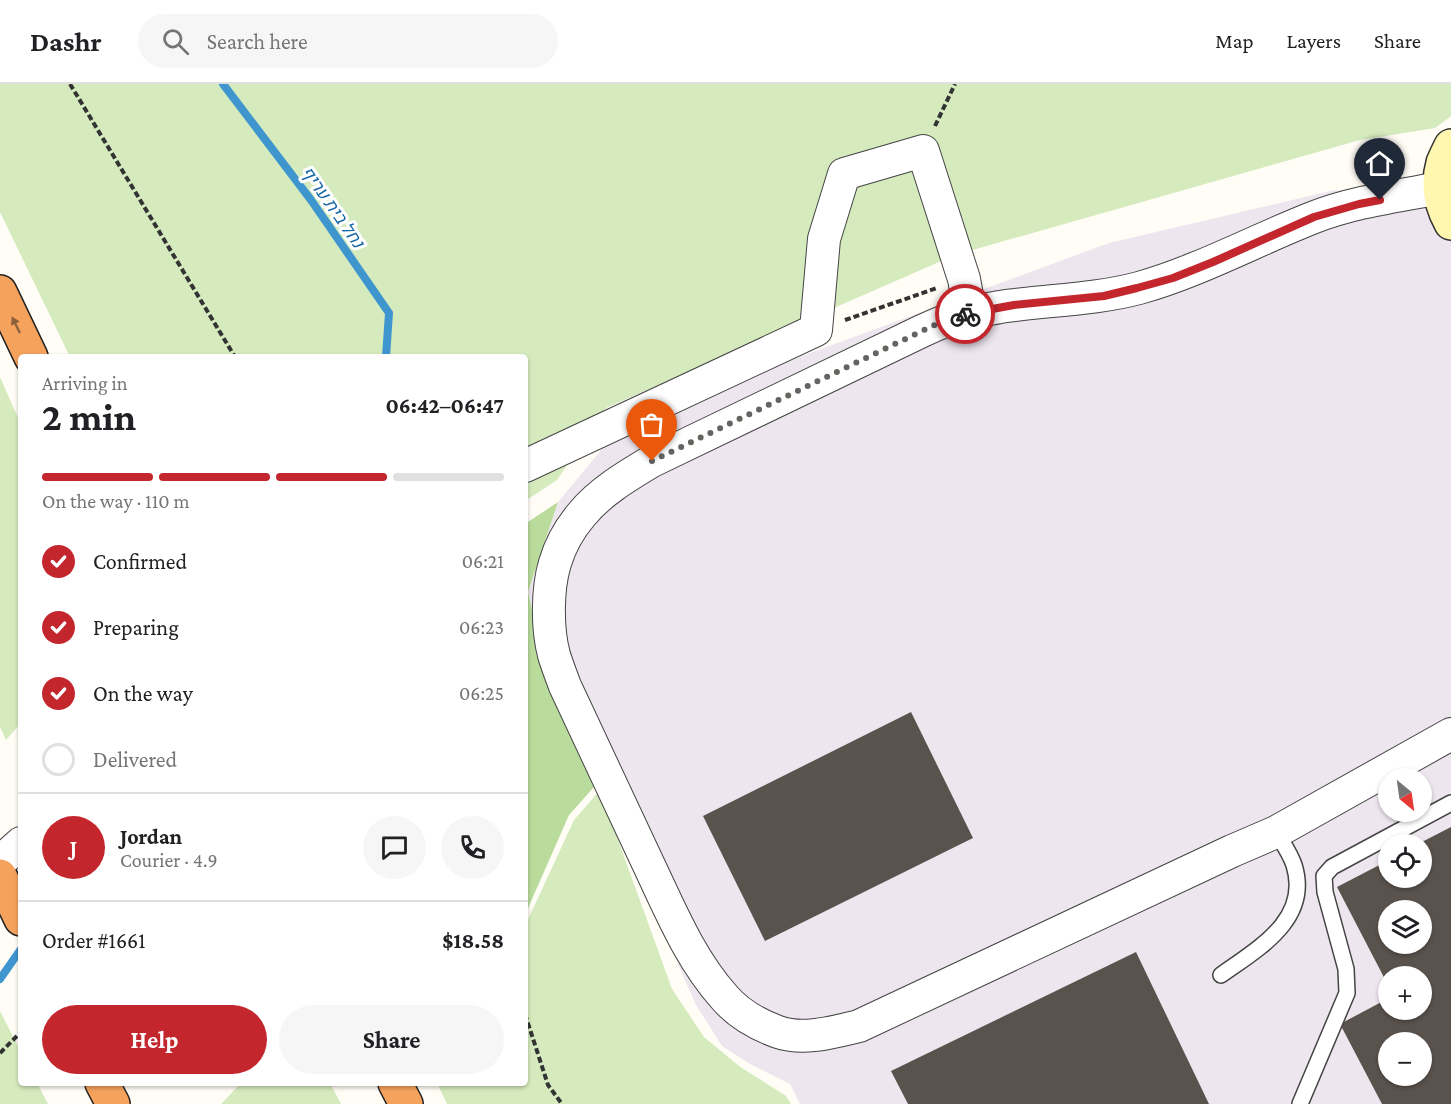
<!DOCTYPE html>
<html lang="en">
<head>
<meta charset="utf-8">
<style>
	body { margin:0; font-family:"Crimson Pro",Heebo,serif; background:#f6f6f6; color:#202124; height:100vh; display:flex; flex-direction:column; font-size:22px; white-space:nowrap }
	* { box-sizing:border-box; margin:0 }
	p { font-size:20px; color:#757577 }
	.icon { flex:none; width:33px; height:33px; fill:none; stroke:currentColor; stroke-width:2; stroke-linecap:round; stroke-linejoin:round }
	.map { position:relative; flex:1; overflow:hidden }
	.side { position:absolute; left:18px; top:270px; width:510px; height:732px; display:flex; flex-direction:column; background:#fff; border-radius:6px; box-shadow:0 2px 4px #0004 }
	.side>* { flex:none }
	.needle { width:39px; rotate:151deg }
	.fabs { position:absolute; left:1378px; top:684px; display:grid; gap:12px }
	.fabs a { display:grid; place-items:center; width:54px; height:54px; border-radius:50%; background:#fff; box-shadow:0 2px 4px #0004; font-size:30px }
	.pin { position:absolute; display:grid; place-items:center; width:51px; height:51px; color:#fff; margin:-62px -26px; border-radius:50% 50% 50% 0; rotate:-45deg; box-shadow:0 0 6px #0007 }
	.pin .icon { rotate:45deg }
	.courier { position:absolute; display:grid; place-items:center; width:60px; height:60px; margin:-30px; border:4px solid #c4262e; border-radius:50%; background:#fff; color:#222; box-shadow:0 2px 8px #0007 }
	.head em { font-style:normal; font-weight:700 }
	.head div { display:flex; flex-direction:column-reverse }
	.head { display:flex; align-items:center; justify-content:space-between; height:102px; padding:0 24px }
	h1 { font-size:39px; font-weight:700; line-height:45px }
	.bar { display:grid; grid-template-columns:repeat(4,1fr); gap:9px 6px; align-content:center; height:72px; padding:0 24px }
	.bar i { height:8px; border-radius:4px; background:#e0e0e0 }
	.bar .on { background:#c4262e }
	.bar p { grid-column:span 4 }
	.line { display:flex; align-items:center; gap:15px; padding:0 24px; border-top:2px solid #e0e0e0 }
	.line div { flex:1 }
	.round { display:grid; place-items:center; flex:none; width:63px; height:63px; border-radius:32px; background:#f6f6f6 }
	ol { padding:0 24px; list-style:none }
	li { display:flex; align-items:center; gap:18px; height:66px }
	li p { margin-inline-start:auto }
	li .icon { padding:6px; border-radius:50%; background:#c4262e; color:#fff; stroke-width:4 }
	li:last-child { color:#757577 }
	li i { width:33px; height:33px; border:3px solid #e0e0e0; border-radius:50% }
	.action { display:flex; gap:12px; margin-top:auto; padding:12px 24px }
	.action a { flex:1; height:69px; border-radius:36px; background:#c4262e; color:#fff; font-size:24px; font-weight:700; line-height:69px; text-align:center }
	.action a+a { background:#f6f6f6; color:#202124 }
	header { display:flex; align-items:center; gap:36px; box-sizing:border-box; height:84px; padding:0 30px; background:#fff; border-bottom:2px solid #e0e0e0 }
	header strong { font-size:28px }
	nav { display:flex; gap:33px; margin-inline-start:auto; font-size:21px }
	.search { width:420px; height:54px; background:#f6f6f6; display:flex; align-items:center; gap:15px; box-sizing:border-box; padding:0 21px; border-radius:33px; color:#757577; font-size:22px }
	.map>svg:first-child { display:block }
	.industrial { fill:#eee6ef; fill-rule:evenodd }
	.green { fill:#d5ebbd }
	.forest { fill:#b9dc9c }
	.lines { fill:none; stroke-linecap:round; stroke-linejoin:round }
	.stream { stroke:#3f96cf; stroke-width:8 }
	.building { fill:#5a524d; fill-rule:evenodd }
	.lane-casing { stroke:#444; stroke-width:18 }
	.street-casing { stroke:#444; stroke-width:34 }
	.secondary-casing { stroke:#333; stroke-width:36 }
	.highway-casing { stroke:#222; stroke-width:36 }
	.path { stroke:#333; stroke-width:4; stroke-dasharray:6 3; stroke-linecap:butt }
	.lane { stroke:#fff; stroke-width:15 }
	.street { stroke:#fff; stroke-width:32 }
	.secondary { stroke:#fff6b0; stroke-width:33 }
	.highway { stroke:#f5a25d; stroke-width:33 }
	.oneway { fill:#8e613b }
	.done { stroke:#646461; stroke-width:6; stroke-dasharray:0 10.8 }
	.route { stroke:#c4262e; stroke-width:8 }
	.labels { text-anchor:middle; stroke-width:6; stroke-linejoin:round; paint-order:stroke }
	.water-label { font-size:18px; font-style:italic; fill:#1768a6; stroke:#fff }
</style>
</head>
<body>
<header>
<strong>Dashr</strong>
<div class="search"><svg class="icon" aria-label="search" viewBox="0 0 24 24"><circle cx="10" cy="10" r="6"/><path d="M15 15l6 6"/></svg>Search here</div>
<nav><a>Map</a><a>Layers</a><a>Share</a></nav>
</header>
<div class="map">
<svg width="1451" height="1020" viewBox="0 0 1451 1020">
	<rect width="100%" height="100%" fill="#fffdf5"/>
	<path class="industrial" d="M 1335,106 L 1451,114 L 1451,1020 L 800,1020 L 790,1000 L 750,980 L 722,962 L 696,921 L 544,579 L 528,508 L 558,418 L 616,348 L 783,279 L 1109,159 ZM 1389,694 L 1422,694 L 1422,728 L 1389,728 ZM 1389,760 L 1422,760 L 1422,794 L 1389,794 ZM 1389,826 L 1422,826 L 1422,860 L 1389,860 ZM 1389,892 L 1422,892 L 1422,926 L 1389,926 ZM 1389,958 L 1422,958 L 1422,992 L 1389,992 Z"/>
	<g class="green">
		<polygon points="0,0 1451,0 1451,32 1435,44 1360,56 955,171 606,324 557,396 525,417 525,273 70,273 0,128"/>
		<polygon points="0,293 21,341 21,639 6,656 0,643"/>
		<polygon points="600,706 672,905 704,953 739,982 786,1012 791,1020 447,1020 437,999 525,999 525,842 574,736"/>
		<polygon points="0,927 21,968 21,999 37,999 48,1020 0,1020"/>
		<polygon points="241,999 330,999 341,1020 221,1020"/>
	</g>
	<polygon class="forest" points="558,418 528,508 544,579 602,694 569,731 525,831 525,440"/>
	<g class="lines">
		<g class="stream">
			<polyline points="223,0 311,116 389,229 386,273"/>
			<polyline points="0,895 21,865"/>
		</g>
	</g>
	<g class="building">
		<polygon points="911,628 973,754 765,857 703,732"/>
		<path d="M 1451,743 L 1451,1020 L 1382,1020 L 1340,940 L 1389,914 L 1389,926 L 1422,926 L 1422,892 L 1389,892 L 1389,903 L 1337,803 L 1389,776 L 1389,794 L 1422,794 L 1422,760 L 1418,760 ZM 1389,826 L 1422,826 L 1422,860 L 1389,860 ZM 1389,958 L 1422,958 L 1422,992 L 1389,992 Z"/>
		<polygon points="1136,868 1209,1020 908,1020 891,987"/>
	</g>
	<g class="lines">
		<defs>
			<g id="lane">
				<path d="M 1221,891 C 1259,864 1311,835 1294,781 C 1290,769 1282,758 1276,748"/>
				<polyline points="1300,1020 1347,909 1346,885 1325,808 1324,792 1332,783 1451,719"/>
			</g>
			<g id="street">
				<path d="M 1440,104 C 1397,112 1352,118 1312,134 C 1254,157 1199,187 1139,204 C 1094,216 1046,216 1000,223 C 990,225 979,226 969,229 C 953,233 937,240 922,247 L 652,377 C 627,392 600,408 582,430 C 570,444 560,462 555,479 C 547,505 547,545 554,571 C 557,581 561,591 565,602 C 592,659 619,717 646,775 C 669,823 689,874 725,914 C 738,929 759,941 778,948 C 804,957 833,948 859,942 L 1232,767 L 1276,748 L 1451,650"/>
				<polyline points="525,382 816,246 824,155 844,90 923,67 964,195 970,228"/>
				<polyline points="0,778 21,759"/>
			</g>
			<path id="secondary" d="M 1451,62 C 1448,68 1445,74 1443,79 C 1437,100 1441,121 1451,139"/>
			<g id="highway">
				<polyline points="0,208 31,273"/>
				<polyline points="0,792 21,835"/>
				<polyline points="102,999 113,1020"/>
				<polyline points="395,999 406,1020"/>
			</g>
		</defs>
		<use href="#lane" class="lane-casing"/>
		<use href="#street" class="street-casing"/>
		<use href="#secondary" class="secondary-casing"/>
		<use href="#highway" class="highway-casing"/>
		<g class="path">
			<polyline points="70,0 235,273"/>
			<polyline points="935,42 955,0"/>
			<polyline points="845,236 937,204"/>
			<polyline points="525,930 548,1001 562,1020"/>
			<polyline points="0,969 21,948"/>
		</g>
		<use href="#lane" class="lane"/>
		<use href="#street" class="street"/>
		<use href="#secondary" class="secondary"/>
		<use href="#highway" class="highway"/>
	</g>
	<defs><path id="oneway-solid" d="M-6-.8H1V-3.2L6.5 0L1 3.2V.8H-6Z" transform="scale(1.5)"/></defs>
	<use class="oneway" href="#oneway-solid" transform="translate(16 241) rotate(-116)"/>
	<g class="lines">
		<polyline class="done" points="652,377 922,247 939,239 965,230"/>
		<polyline class="route" points="965,230 1014,221 1104,212 1137,204 1173,194 1213,178 1314,133 1359,120 1380,116"/>
	</g>
	<g class="labels">
		<g class="water-label">
			<text transform="translate(333 123) rotate(55)" y="6">נחל בית עריף</text>
		</g>
	</g>
</svg>
<div class="fabs">
<a><svg class="needle" viewBox="-14 -14 28 28"><path d="M0-13l5 13h-10z" fill="#e53935"/><path d="M0 13l5-13h-10z" fill="#757577"/></svg></a>
<a><svg class="icon" aria-label="locate" viewBox="0 0 24 24"><circle cx="12" cy="12" r="6"/><path d="M12 2v4M12 18v4M2 12h4M18 12h4"/></svg></a>
<a><svg class="icon" aria-label="layers" viewBox="0 0 24 24"><path d="M12 4l9 5-9 5-9-5zM3 14l9 5 9-5"/></svg></a>
<a>+</a>
<a>−</a>
</div>
<div class="pin" style="left:652px;top:377px;background:#ea580c"><svg class="icon" aria-label="bag" viewBox="0 0 24 24"><path d="M5 8h14l-1 12H6zM9 8a3 3 0 0 1 6 0"/></svg></div>
<div class="pin" style="left:1380px;top:116px;background:#1f2937"><svg class="icon" aria-label="home" viewBox="0 0 24 24"><path d="M3 11l9-7 9 7M6 9v11h12V9"/></svg></div>
<div class="courier" style="left:965px;top:230px"><svg class="icon" aria-label="bike" viewBox="0 0 24 24"><circle cx="6" cy="16" r="4"/><circle cx="18" cy="16" r="4"/><path d="M6 16l4-8h5l3 8M10 8l3 8H6M13 5h3"/></svg></div>
<section class="side">
<div class="head"><div><h1>2 min</h1><p>Arriving in</p></div><em>06:42–06:47</em></div>
<div class="bar"><i class="on"></i><i class="on"></i><i class="on"></i><i></i><p>On the way · 110 m</p></div>
<ol>
<li><svg class="icon" aria-label="check" viewBox="0 0 24 24"><path d="M5 12l5 5 9-10"/></svg>Confirmed<p>06:21</p></li>
<li><svg class="icon" aria-label="check" viewBox="0 0 24 24"><path d="M5 12l5 5 9-10"/></svg>Preparing<p>06:23</p></li>
<li><svg class="icon" aria-label="check" viewBox="0 0 24 24"><path d="M5 12l5 5 9-10"/></svg>On the way<p>06:25</p></li>
<li><i></i>Delivered</li>
</ol>
<div class="line" style="height:108px"><b class="round" style="background:#c4262e;color:#fff">J</b><div><b>Jordan</b><p>Courier · 4.9</p></div><a class="round"><svg class="icon" aria-label="chat" viewBox="0 0 24 24"><path d="M4 5h16v11H9l-5 4z"/></svg></a><a class="round"><svg class="icon" aria-label="phone" viewBox="0 0 24 24"><path d="M5 4h4l2 5-3 2q2 4 5 5l2-3 5 2v4C11 20 4 13 5 4z"/></svg></a></div>
<div class="line" style="height:78px"><div>Order #1661</div><b>$18.58</b></div>
<div class="action"><a>Help</a><a>Share</a></div>
</section>
</div>
</body>
</html>
